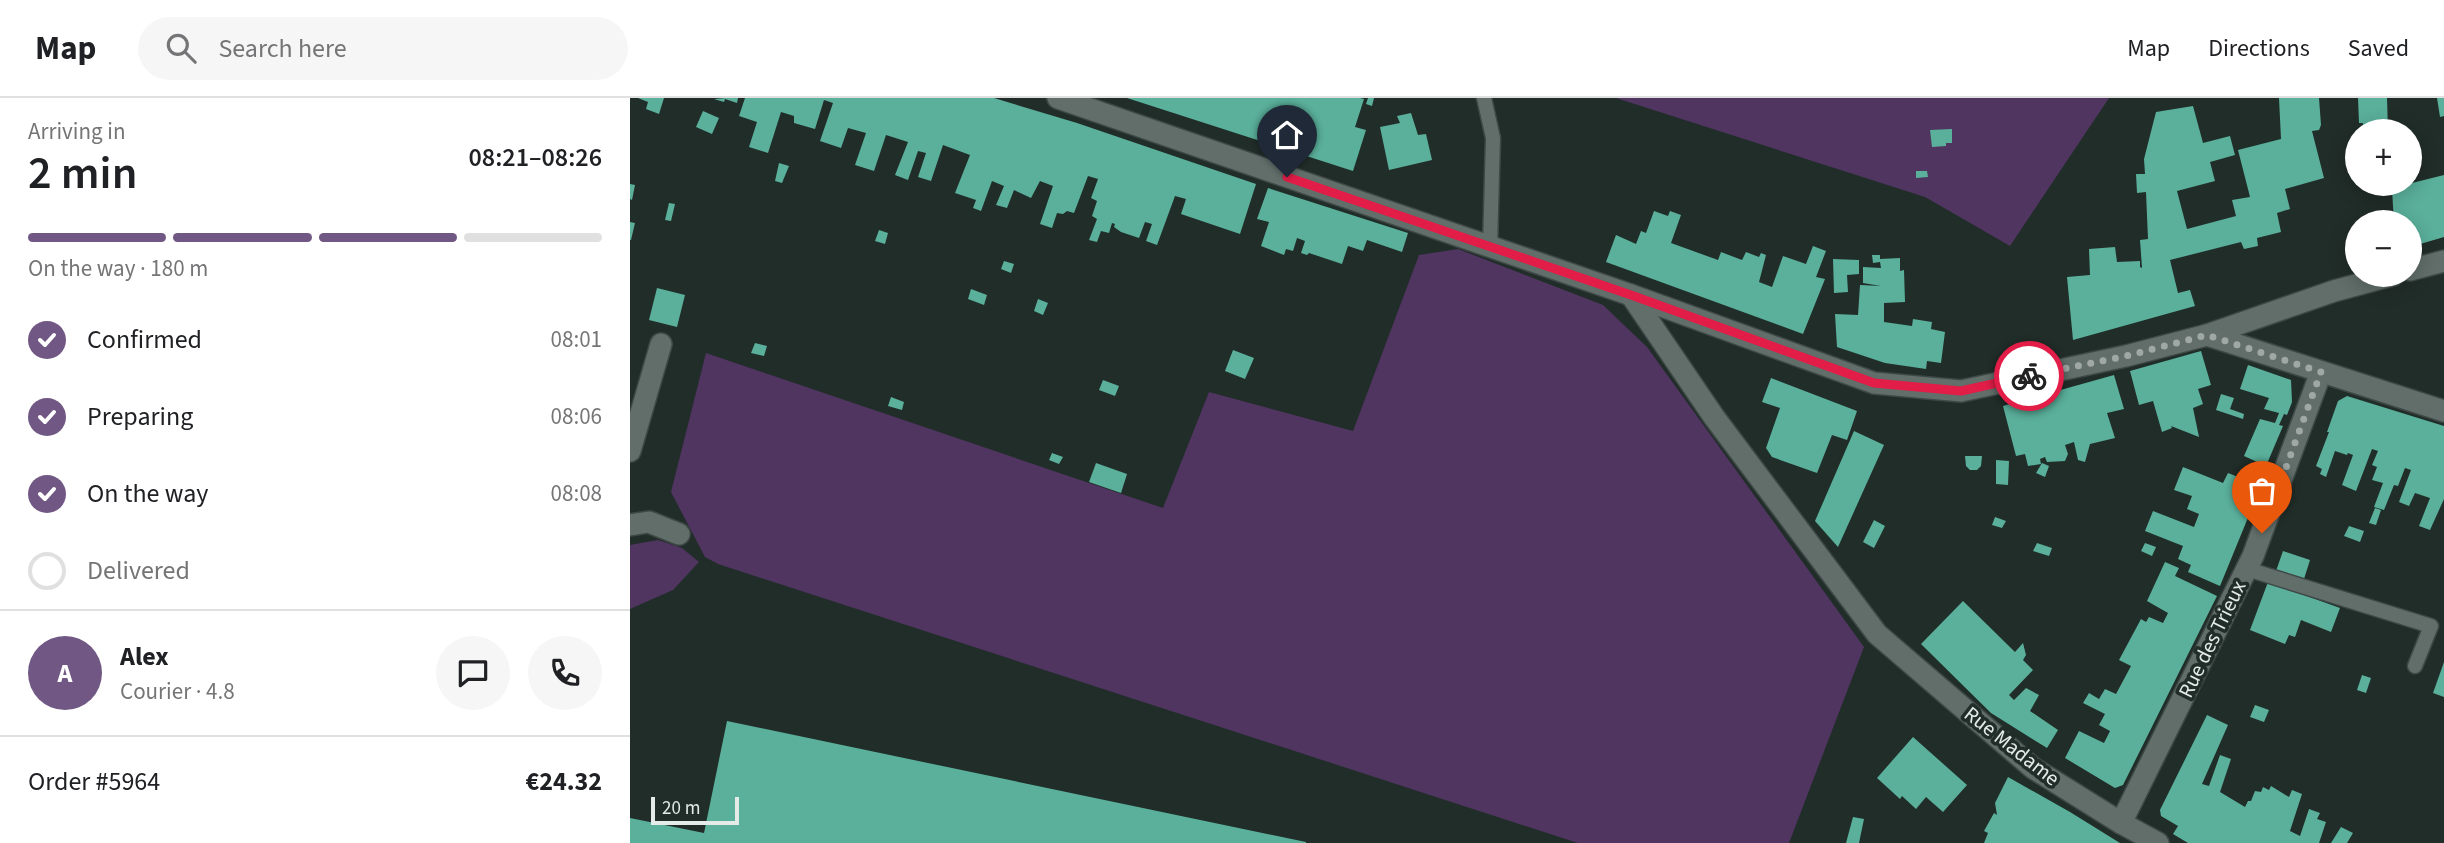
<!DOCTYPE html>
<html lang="en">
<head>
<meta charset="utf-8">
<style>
	body { margin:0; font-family:"Source Sans 3",sans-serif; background:#f6f6f6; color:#202124; height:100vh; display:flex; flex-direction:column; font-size:26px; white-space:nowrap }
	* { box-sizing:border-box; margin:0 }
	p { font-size:23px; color:#757577 }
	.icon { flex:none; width:38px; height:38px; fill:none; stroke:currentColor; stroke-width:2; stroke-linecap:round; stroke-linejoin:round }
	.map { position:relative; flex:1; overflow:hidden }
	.panel { display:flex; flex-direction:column; background:#fff; width:630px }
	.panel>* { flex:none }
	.controls { position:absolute; left:1715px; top:21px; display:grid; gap:14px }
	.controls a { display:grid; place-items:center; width:77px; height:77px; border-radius:50%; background:#fff; box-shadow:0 4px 18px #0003; font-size:35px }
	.scale { position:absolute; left:21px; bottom:18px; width:88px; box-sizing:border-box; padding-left:7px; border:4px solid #e4ebe9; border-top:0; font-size:19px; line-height:24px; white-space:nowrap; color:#e4ebe9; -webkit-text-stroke:5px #212d29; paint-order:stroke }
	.pin { position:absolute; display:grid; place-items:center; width:60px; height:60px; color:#fff; margin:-72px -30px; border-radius:50% 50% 50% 0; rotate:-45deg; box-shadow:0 0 7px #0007 }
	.pin .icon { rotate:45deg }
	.courier { position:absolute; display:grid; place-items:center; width:70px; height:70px; margin:-35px; border:5px solid #e11d48; border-radius:50%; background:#fff; color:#222; box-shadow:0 2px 9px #0007 }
	.headline em { font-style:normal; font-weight:600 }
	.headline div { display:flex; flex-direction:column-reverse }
	.headline { display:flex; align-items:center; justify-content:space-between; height:119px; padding:0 28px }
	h1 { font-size:46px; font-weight:600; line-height:52px }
	.bar { display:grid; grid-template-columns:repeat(4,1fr); gap:10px 7px; align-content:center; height:84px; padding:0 28px }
	.bar i { height:9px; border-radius:5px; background:#e0e0e0 }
	.bar .on { background:#715884 }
	.bar p { grid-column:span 4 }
	.line { display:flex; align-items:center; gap:18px; padding:0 28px; border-top:2px solid #e0e0e0 }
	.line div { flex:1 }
	.round { display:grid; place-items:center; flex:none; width:74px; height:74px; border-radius:37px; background:#f6f6f6 }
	ol { padding:0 28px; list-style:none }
	li { display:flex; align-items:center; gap:21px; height:77px }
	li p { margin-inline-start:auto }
	li .icon { padding:7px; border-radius:50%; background:#715884; color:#fff; stroke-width:4 }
	li:last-child { color:#757577 }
	li i { width:38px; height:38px; border:4px solid #e0e0e0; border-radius:50% }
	header { display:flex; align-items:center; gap:42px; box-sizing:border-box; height:98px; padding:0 35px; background:#fff; border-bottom:2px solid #e0e0e0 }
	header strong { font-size:33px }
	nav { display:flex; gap:38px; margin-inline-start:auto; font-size:24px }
	.search { width:490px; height:63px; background:#f6f6f6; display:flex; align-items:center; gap:18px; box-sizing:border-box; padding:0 24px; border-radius:38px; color:#757577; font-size:26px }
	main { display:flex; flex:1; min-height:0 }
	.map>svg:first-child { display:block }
	.green { fill:#4f355f }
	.building { fill:#5ab09b }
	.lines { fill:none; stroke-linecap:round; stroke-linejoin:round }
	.service-casing { stroke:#3e4846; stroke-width:17 }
	.minor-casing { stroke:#3e4846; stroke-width:24 }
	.service { stroke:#616e6a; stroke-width:14 }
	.minor { stroke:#616e6a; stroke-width:21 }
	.done { stroke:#a0a8a6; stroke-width:7; stroke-dasharray:0 12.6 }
	.route { stroke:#e11d48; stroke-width:9 }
	.labels { text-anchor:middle; stroke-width:7; stroke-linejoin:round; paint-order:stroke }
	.street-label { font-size:21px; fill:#e4ebe9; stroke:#212d29 }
</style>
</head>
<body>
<header>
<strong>Map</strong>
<div class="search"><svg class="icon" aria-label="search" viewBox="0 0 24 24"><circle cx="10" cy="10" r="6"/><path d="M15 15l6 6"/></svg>Search here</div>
<nav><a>Map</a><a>Directions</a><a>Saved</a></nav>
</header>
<main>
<section class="panel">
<div class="headline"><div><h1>2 min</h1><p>Arriving in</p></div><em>08:21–08:26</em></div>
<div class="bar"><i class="on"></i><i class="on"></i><i class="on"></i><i></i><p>On the way · 180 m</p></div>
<ol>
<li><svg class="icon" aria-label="check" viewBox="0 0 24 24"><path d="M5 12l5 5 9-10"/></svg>Confirmed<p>08:01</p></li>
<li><svg class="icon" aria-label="check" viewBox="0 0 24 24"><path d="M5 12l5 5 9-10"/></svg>Preparing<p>08:06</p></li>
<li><svg class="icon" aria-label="check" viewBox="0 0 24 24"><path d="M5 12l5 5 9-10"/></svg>On the way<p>08:08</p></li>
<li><i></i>Delivered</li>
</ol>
<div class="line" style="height:126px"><b class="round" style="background:#715884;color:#fff">A</b><div><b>Alex</b><p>Courier · 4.8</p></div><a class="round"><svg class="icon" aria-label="chat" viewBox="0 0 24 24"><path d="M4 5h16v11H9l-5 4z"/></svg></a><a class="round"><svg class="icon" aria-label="phone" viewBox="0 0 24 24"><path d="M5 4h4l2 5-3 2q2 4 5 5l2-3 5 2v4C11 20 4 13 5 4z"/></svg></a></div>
<div class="line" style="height:91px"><div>Order #5964</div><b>€24.32</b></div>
</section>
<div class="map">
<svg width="1814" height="745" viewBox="0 0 1814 745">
	<rect width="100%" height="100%" fill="#212d29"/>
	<g class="green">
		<polygon points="986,0 1479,0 1380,148 1295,99"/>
		<polygon points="828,151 973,207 1017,249 1234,549 1159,745 948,745 88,466 75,459 41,394 76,255 533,410 579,294 723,333 789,157"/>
		<polygon points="28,442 52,450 69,464 43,492 0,511 0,447"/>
	</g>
	<g class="building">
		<polygon points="8,0 34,0 29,16 16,11 18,4"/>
		<polygon points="96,0 108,0 107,5 95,1 94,4 84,1"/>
		<polygon points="115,0 364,0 447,25 626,86 610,136 551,116 556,101 545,98 527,147 516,143 522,126 515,124 509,140 491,134 484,129 485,126 482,125 479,135 471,133 467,144 459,142 467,121 462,118 467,103 461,100 468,81 458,78 444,115 437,113 433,116 427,115 422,130 410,126 423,88 410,83 401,100 384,92 377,110 366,107 374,88 362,83 351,113 343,110 346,102 325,95 340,57 313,47 301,83 288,79 296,55 288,53 278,82 265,77 278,44 256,37 244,73 225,67 236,35 218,30 211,50 190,43 203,5 194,2 185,31 164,25 164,18 151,14 138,55 119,49 127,24 109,18"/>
		<polygon points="497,0 730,0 734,1 725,29 736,32 723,73"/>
		<polygon points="738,0 744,0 742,8 736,6"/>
		<polygon points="1649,0 1689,0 1691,27 1689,32 1682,33 1694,80 1655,91 1660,111 1647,115 1651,134 1627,140 1628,148 1614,151 1611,144 1540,162 1548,195 1560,192 1565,208 1443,242 1437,179 1460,177 1459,151 1485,149 1487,164 1510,163 1510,169 1512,170 1510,142 1518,141 1516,94 1507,95 1506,76 1515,76 1514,61 1526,14 1563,8 1573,45 1600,38 1605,57 1580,64 1585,83 1547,93 1557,131 1606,118 1602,102 1620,99 1608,52 1651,41"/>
		<polygon points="1728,0 1757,0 1758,33 1732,33 1733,25 1729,25"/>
		<polygon points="1807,0 1814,0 1814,18 1810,19"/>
		<polygon points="73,13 89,20 82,36 66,29"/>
		<polygon points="781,15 788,37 796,36 802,62 759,72 750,29 770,25 767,18"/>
		<polygon points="1322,31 1322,45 1316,45 1316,48 1302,49 1300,32"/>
		<polygon points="149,65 159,68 152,85 145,83"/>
		<polygon points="1286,73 1297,73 1298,79 1286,80"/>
		<polygon points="1814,77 1814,139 1780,149 1780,124 1764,124 1762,92 1770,88"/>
		<polygon points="0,86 5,87 2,102 0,101"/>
		<polygon points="638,90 778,135 772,154 737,142 733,153 718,148 712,166 679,155 677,157 671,155 675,143 667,140 663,153 656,151 654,157 631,148 639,124 627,121"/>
		<polygon points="39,105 45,106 41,123 35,122"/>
		<polygon points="1024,113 1038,118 1040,113 1051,117 1041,145 1088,162 1091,154 1112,162 1116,154 1129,159 1131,155 1136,157 1129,184 1142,189 1153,158 1176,166 1183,148 1196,153 1186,179 1195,181 1173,236 976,164 986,137 1006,146 1011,133 1016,135"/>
		<polygon points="0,124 5,125 1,142 0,142"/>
		<polygon points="249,132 258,135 255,146 245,143"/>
		<polygon points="1242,157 1250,157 1250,161 1270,160 1270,173 1274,172 1275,204 1254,205 1254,224 1282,228 1283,221 1302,224 1301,231 1315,234 1311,265 1297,263 1296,271 1255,265 1207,249 1205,216 1228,217 1230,187 1251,188 1233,185 1233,169 1251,170 1250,164 1243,165"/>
		<polygon points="1203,161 1229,162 1229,176 1217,177 1218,194 1204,195"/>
		<polygon points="374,163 384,166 381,175 371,171"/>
		<polygon points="27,190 55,197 47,229 19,222"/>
		<polygon points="341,191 357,197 354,207 338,201"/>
		<polygon points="408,201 418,205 413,217 404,213"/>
		<polygon points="125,245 137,248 134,258 121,255"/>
		<polygon points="603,252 624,260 615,281 595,273"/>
		<polygon points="1571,253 1581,287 1568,291 1573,306 1563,310 1569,339 1541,328 1542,330 1532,334 1523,303 1509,307 1500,273"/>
		<polygon points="1618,267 1661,282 1662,304 1657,317 1654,316 1649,327 1653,328 1636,368 1614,358 1630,321 1645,325 1649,315 1634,311 1639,300 1610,291"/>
		<polygon points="1484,277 1494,311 1477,315 1485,340 1460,346 1455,364 1448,362 1444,344 1435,347 1438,356 1435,363 1417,364 1415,359 1410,361 1411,366 1398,368 1395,356 1386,358 1373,308"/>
		<polygon points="1141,280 1227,313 1217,342 1202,337 1187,375 1142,359 1136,350 1150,310 1132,304"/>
		<polygon points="473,282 489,288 485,298 469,292"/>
		<polygon points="1591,296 1604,300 1600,311 1614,316 1613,321 1586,312"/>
		<polygon points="1717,298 1814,328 1814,401 1800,432 1789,428 1800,400 1785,395 1779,408 1769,404 1781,372 1775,370 1768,388 1764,387 1754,412 1744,409 1753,385 1742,382 1747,369 1742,367 1748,353 1742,351 1726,393 1712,387 1723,357 1718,355 1717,357 1705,353 1696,379 1690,376 1692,371 1686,368 1699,334 1697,334 1708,303"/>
		<polygon points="261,299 274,304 272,312 258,308"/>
		<polygon points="1224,333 1254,347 1208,449 1185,423"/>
		<polygon points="422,355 433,359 429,366 419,362"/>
		<polygon points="1335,358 1352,358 1351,368 1347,372 1340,372 1336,368"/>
		<polygon points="1366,362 1379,363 1378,387 1366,386"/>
		<polygon points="466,365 497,376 491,395 459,384"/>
		<polygon points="1412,365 1419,368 1415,379 1406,375"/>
		<polygon points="1553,369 1593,385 1598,375 1631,388 1590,488 1558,474 1561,467 1548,461 1553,448 1515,433 1523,413 1564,429 1569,416 1557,411 1562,398 1544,392"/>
		<polygon points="1745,410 1751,412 1746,427 1739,425"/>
		<polygon points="1365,419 1376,423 1372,430 1362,427"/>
		<polygon points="1244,422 1255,428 1244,450 1233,444"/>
		<polygon points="1719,428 1734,433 1730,444 1714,438"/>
		<polygon points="1407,445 1422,450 1419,458 1403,453"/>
		<polygon points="1515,445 1526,449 1522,458 1511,453"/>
		<polygon points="1653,453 1680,462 1674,481 1646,473"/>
		<polygon points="1535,464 1549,470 1545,478 1587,498 1493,687 1485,690 1435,660 1449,633 1474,645 1480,633 1469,627 1475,616 1453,605 1459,595 1469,601 1475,591 1486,596 1501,568 1489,562 1511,521 1516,524 1519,519 1533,525 1538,515 1517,503"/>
		<polygon points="1638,484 1710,510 1701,534 1671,522 1665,539 1659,537 1655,546 1620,532"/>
		<polygon points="1333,503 1385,554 1393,545 1396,557 1393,562 1403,572 1379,597 1384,602 1396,590 1409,597 1400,613 1428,632 1417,650 1361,615 1291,546"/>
		<polygon points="1814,564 1814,599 1803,595"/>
		<polygon points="1732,577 1741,580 1736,595 1727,592"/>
		<polygon points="1625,607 1639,612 1634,624 1620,619"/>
		<polygon points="1577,617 1598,627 1572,686 1579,688 1590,657 1601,661 1590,694 1615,709 1618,703 1621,703 1625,693 1631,694 1633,689 1639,692 1641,688 1659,699 1662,692 1672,696 1660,733 1670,738 1679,711 1690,715 1687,721 1696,724 1689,745 1558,745 1543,736 1548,728 1531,718 1530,712"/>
		<polygon points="97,623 676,744 676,745 0,745 0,720 74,735"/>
		<polygon points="1283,639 1337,687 1313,714 1296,699 1286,711 1272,698 1270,701 1247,680"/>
		<polygon points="1378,679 1440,714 1490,745 1354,745 1358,735 1354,733 1364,715 1367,717 1365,705"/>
		<polygon points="1223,719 1234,721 1229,745 1216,745"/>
		<polygon points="1711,729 1723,735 1717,745 1701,745"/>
	</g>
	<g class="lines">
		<defs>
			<g id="service">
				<polyline points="854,0 863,40 860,149"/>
				<polyline points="1617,471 1801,528 1785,568"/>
			</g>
			<g id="minor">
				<polyline points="428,0 1001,197 1244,285 1331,293 1496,258 1577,237 1704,193 1763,177"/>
				<polyline points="1780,172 1814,163"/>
				<polyline points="1001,197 1084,319 1247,536 1403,670 1491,725 1528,745"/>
				<polyline points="1577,237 1814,313"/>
				<polyline points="0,353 31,246"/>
				<polyline points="0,427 19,424 49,436"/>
				<polyline points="1491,725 1623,458 1691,274"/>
			</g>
		</defs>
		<use href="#service" class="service-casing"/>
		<use href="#minor" class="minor-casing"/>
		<use href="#service" class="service"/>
		<use href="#minor" class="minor"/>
	</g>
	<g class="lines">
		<polyline class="done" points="1399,278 1496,258 1577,237 1691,274 1632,435"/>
		<polyline class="route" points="657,79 1001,197 1244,285 1331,293 1399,278"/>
	</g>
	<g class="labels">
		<g class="street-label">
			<text transform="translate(1582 541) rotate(-64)" y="7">Rue des Trieux</text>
			<text transform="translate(1382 648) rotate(38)" y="7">Rue Madame</text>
		</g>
	</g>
</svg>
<div class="controls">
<a>+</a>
<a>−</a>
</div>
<div class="scale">20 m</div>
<div class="pin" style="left:1632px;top:435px;background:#ea580c"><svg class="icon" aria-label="bag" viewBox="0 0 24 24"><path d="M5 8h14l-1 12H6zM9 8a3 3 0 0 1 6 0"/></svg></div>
<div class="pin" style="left:657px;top:79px;background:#1f2937"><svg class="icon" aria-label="home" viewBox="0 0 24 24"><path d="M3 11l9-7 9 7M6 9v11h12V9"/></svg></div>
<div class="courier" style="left:1399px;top:278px"><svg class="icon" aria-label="bike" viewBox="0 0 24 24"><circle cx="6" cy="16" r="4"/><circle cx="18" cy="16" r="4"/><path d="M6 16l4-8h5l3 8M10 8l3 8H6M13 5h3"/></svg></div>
</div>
</main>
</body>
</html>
